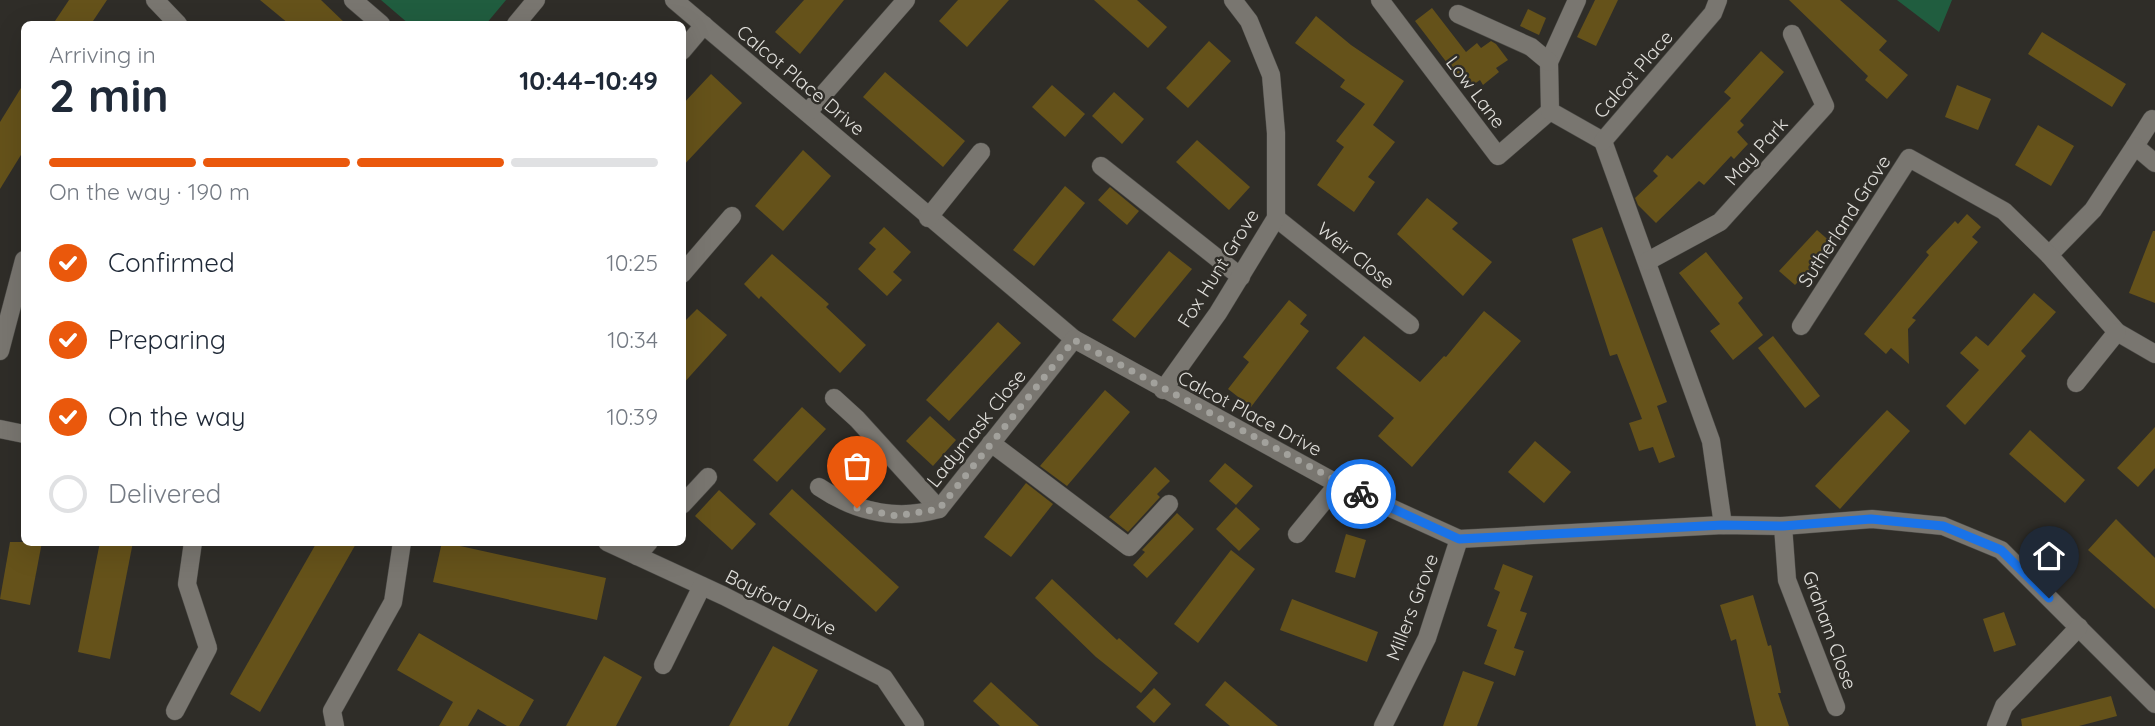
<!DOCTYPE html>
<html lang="en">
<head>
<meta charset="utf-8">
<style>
	body { margin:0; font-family:Quicksand,sans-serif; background:#f6f6f7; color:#1f2937; height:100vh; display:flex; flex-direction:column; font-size:26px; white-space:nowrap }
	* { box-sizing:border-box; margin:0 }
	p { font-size:23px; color:#747a83 }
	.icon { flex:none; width:38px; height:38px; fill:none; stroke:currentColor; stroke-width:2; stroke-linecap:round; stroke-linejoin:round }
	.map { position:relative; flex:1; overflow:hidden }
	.details { position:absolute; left:21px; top:21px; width:665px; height:525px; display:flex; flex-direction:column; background:#fff; border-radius:10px; box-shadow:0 7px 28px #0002 }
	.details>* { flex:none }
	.pin { position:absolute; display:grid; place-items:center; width:60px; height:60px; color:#fff; margin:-72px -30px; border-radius:50% 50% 50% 0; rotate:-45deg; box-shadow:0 0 7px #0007 }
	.pin .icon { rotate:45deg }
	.courier { position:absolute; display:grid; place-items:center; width:70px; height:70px; margin:-35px; border:5px solid #1a73e8; border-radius:50%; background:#fff; color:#222; box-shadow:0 2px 9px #0007 }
	.summary em { font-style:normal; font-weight:800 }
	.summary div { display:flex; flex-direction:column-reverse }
	.summary { display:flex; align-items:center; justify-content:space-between; height:119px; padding:0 28px }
	h1 { font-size:46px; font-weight:800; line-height:52px }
	.bar { display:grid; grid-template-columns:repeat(4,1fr); gap:10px 7px; align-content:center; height:84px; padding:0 28px }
	.bar i { height:9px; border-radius:5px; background:#e0e1e3 }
	.bar .active { background:#ea580c }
	.bar p { grid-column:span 4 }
	ol { padding:0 28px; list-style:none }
	li { display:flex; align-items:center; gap:21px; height:77px }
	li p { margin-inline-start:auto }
	li .icon { padding:7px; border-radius:50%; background:#ea580c; color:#fff; stroke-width:4 }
	li:last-child { color:#747a83 }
	li i { width:38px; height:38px; border:4px solid #e0e1e3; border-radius:50% }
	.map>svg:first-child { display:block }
	.green { fill:#205d3f }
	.building { fill:#65521a }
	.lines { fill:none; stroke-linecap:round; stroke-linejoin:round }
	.minor-casing { stroke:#4b4a46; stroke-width:19 }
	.minor { stroke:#797670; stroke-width:18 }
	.done { stroke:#a2a19c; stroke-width:7; stroke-dasharray:0 12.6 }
	.route { stroke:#1a73e8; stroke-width:9 }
	.labels { text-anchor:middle; stroke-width:5; stroke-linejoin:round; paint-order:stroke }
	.street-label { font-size:19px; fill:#e0dfdb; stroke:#2f2d28 }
</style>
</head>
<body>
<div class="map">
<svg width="2155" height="726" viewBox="0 0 2155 726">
	<rect width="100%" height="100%" fill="#2f2d28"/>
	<g class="green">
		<polygon points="381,0 506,0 486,24 409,24"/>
		<polygon points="1897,0 1952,0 1939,32"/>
	</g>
	<g class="building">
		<polygon points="69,0 107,0 91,24 53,24"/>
		<polygon points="260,0 321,0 346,24 289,24"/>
		<polygon points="804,0 844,0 800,54 775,32"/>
		<polygon points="958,0 1009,0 967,47 939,21"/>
		<polygon points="1094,0 1137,0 1167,27 1148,48"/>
		<polygon points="1595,0 1618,0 1596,46 1577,37"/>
		<polygon points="1789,0 1840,0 1887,41 1879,50 1908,75 1887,99 1865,80 1868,76"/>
		<polygon points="1432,8 1466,52 1477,43 1481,48 1491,41 1496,44 1508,60 1496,68 1499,72 1483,85 1480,80 1467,89 1415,21"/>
		<polygon points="1528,9 1546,18 1539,35 1520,26"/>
		<polygon points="1316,16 1351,45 1404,81 1373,125 1395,142 1368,177 1375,182 1354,212 1317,185 1344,147 1336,141 1365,104 1340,87 1345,80 1295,43"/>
		<polygon points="2042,32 2126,84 2112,107 2028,54"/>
		<polygon points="1209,41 1231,61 1188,108 1166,88"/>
		<polygon points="1761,51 1784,72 1740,121 1744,125 1737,132 1748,144 1734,159 1731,156 1704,185 1699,181 1656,223 1638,205 1635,198 1658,176 1653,171 1667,155 1672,159 1731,98 1724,92"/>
		<polygon points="885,72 965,141 943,167 863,97"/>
		<polygon points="711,74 742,103 682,167 682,105"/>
		<polygon points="24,83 24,150 0,189 0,122"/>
		<polygon points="1052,85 1085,114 1065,137 1032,107"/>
		<polygon points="1957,85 1991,99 1978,130 1945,117"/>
		<polygon points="1114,92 1144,119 1122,144 1092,116"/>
		<polygon points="2038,125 2074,146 2051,186 2015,165"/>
		<polygon points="1197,140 1250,187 1229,210 1176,162"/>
		<polygon points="803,150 831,176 783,231 755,206"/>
		<polygon points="1065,186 1085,203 1034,266 1013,250"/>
		<polygon points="1110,187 1139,211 1127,225 1098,200"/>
		<polygon points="1427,198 1458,223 1452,229 1492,262 1463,296 1397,234"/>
		<polygon points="1967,214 1981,227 1972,237 1978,242 1912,318 1916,320 1908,329 1909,364 1891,348 1886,354 1864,334 1929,255 1926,252 1955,221 1958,224"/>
		<polygon points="884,227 911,252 893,272 902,280 887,296 858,269 876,249 869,243"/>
		<polygon points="1602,227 1667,402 1657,406 1675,457 1659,463 1653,447 1639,451 1629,423 1642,419 1617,354 1610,356 1572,239"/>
		<polygon points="1817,230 1833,244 1795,285 1779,271"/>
		<polygon points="2153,231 2155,231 2155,303 2129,293"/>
		<polygon points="1169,251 1192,269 1135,338 1112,320"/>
		<polygon points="1706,252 1743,298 1738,303 1763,335 1733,360 1710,331 1720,324 1679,273"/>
		<polygon points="772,254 829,304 826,307 866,345 840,373 761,296 759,299 744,284"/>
		<polygon points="2034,293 2056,312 2021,351 2026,356 1965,425 1946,406 1979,370 1960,353 1976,336 1988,346"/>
		<polygon points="1289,300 1307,315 1300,324 1309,331 1251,407 1228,389 1249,362 1243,357"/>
		<polygon points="697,309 727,335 682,385 682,324"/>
		<polygon points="1484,311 1521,341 1412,467 1378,436 1394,418 1336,368 1364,336 1420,382 1444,356 1446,357"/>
		<polygon points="998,322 1021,343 949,421 926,400"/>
		<polygon points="1773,336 1820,396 1805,408 1758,348"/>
		<polygon points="1105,390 1130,412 1067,486 1040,466"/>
		<polygon points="802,407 826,429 777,482 753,460"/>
		<polygon points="1887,410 1910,431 1840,509 1815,486"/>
		<polygon points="930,416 956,440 933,466 906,441"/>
		<polygon points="2155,427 2155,468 2138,487 2117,468"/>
		<polygon points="2030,430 2085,480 2065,503 2009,454"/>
		<polygon points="1535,441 1571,472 1544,503 1508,472"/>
		<polygon points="1225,463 1253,486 1236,505 1209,481"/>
		<polygon points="1155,467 1170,481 1157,494 1160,497 1128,532 1109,517"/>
		<polygon points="1026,483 1053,504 1011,557 984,537"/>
		<polygon points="792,489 899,587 876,612 769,514"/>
		<polygon points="719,490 756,524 732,550 695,516"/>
		<polygon points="1236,507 1260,529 1239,551 1216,529"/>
		<polygon points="1177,513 1194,529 1147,578 1133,565 1145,552 1142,550"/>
		<polygon points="2116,519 2155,558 2155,609 2088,550"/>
		<polygon points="1346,534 1366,540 1355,578 1335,572"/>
		<polygon points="10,542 42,542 30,605 0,599"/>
		<polygon points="100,542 133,542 110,659 78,652"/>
		<polygon points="317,542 357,542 260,712 230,694"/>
		<polygon points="442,542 606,578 597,620 433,582"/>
		<polygon points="1231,550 1255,569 1198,643 1174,624"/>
		<polygon points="1503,564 1533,576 1520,611 1527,613 1514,648 1524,651 1515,676 1484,664 1497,630 1487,626 1500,592 1494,589"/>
		<polygon points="1052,579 1117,640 1119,638 1158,673 1141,693 1096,657 1035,598"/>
		<polygon points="1753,595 1768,646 1771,645 1781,693 1778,693 1789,726 1756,726 1736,639 1731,641 1720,605"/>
		<polygon points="1292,599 1378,632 1367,662 1280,630"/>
		<polygon points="2004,612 2016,645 1994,652 1983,619"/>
		<polygon points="419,633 534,700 519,726 507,726 478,709 468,726 439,726 453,702 397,670"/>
		<polygon points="773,646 818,670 788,726 729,726"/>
		<polygon points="604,656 642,677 616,726 566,726"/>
		<polygon points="1463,671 1494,682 1477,726 1443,726"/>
		<polygon points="1225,681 1278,726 1230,726 1205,705"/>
		<polygon points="991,682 1039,726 1000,726 973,701"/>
		<polygon points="1154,688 1171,704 1154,723 1136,707"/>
		<polygon points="2111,696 2117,716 2079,726 2022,726 2021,719"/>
	</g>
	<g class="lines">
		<defs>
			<g id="minor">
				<polyline points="155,0 178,24"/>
				<polyline points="353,0 381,24"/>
				<polyline points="674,0 1074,339 1338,484 1459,539 1723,525 1783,526 1872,519 1943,526 2001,550 2155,704"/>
				<polyline points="1380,0 1498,156 1550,111"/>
				<polyline points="1577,0 1549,62 1550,111 1603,141"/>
				<polyline points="1458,14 1531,47 1549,62"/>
				<polyline points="516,24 536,0"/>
				<polyline points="682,51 704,25"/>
				<polyline points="808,112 906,0"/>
				<polyline points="1603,141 1711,441 1723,525"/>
				<polyline points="1603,141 1713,13 1718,0"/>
				<polyline points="2135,146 2152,119"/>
				<polyline points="1101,166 1241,277"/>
				<polyline points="928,218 981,152"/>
				<polyline points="1276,218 1410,325"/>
				<polyline points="2049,255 2093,210 2135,146 2155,163"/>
				<polyline points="1648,261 1720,222 1825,106 1792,34"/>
				<polyline points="682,274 732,216"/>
				<polyline points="1801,326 1909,158 2004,211 2049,255 2117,332 2155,354"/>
				<polyline points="0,351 24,260"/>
				<polyline points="2076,383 2117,332"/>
				<polyline points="1163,390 1218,313 1276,218 1276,133 1271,75 1249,21 1233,0"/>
				<polyline points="834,398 857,419 939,509"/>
				<polyline points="0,429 24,434"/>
				<polyline points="991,443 1129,547 1169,504"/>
				<path d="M 819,487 C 856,512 895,521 939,509 L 1074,339"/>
				<polyline points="682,505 708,477"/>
				<polyline points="1783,526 1787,580 1836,707"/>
				<polyline points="1297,534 1338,484"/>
				<polyline points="607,542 724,596 884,678 915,724"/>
				<polyline points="637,556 649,542"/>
				<polyline points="663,665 702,586"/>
				<polyline points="175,711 208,648 187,584 193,542"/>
				<polyline points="335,726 332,711 393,602 402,542"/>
				<polyline points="1383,726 1427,638 1459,539"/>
				<polyline points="1996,726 2004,706 2079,627"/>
			</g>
		</defs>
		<use href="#minor" class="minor-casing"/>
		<use href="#minor" class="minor"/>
	</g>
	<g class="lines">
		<polyline class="done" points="857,508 896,516 939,509 1074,340 1361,494"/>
		<polyline class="route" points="1361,494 1459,539 1723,525 1783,526 1871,519 1943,526 2001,550 2049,598"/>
	</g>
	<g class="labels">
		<g class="street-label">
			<text transform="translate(1633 74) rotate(-49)" y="7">Calcot Place</text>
			<text transform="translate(801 80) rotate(40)" y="7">Calcot Place Drive</text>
			<text transform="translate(1476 92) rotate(53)" y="7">Low Lane</text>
			<text transform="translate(1756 151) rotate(-48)" y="7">May Park</text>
			<text transform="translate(1844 221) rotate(-57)" y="7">Sutherland Grove</text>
			<text transform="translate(1356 255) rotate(39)" y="7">Weir Close</text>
			<text transform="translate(1218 268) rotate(-58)" y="7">Fox Hunt Grove</text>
			<text transform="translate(1250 413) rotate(28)" y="7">Calcot Place Drive</text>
			<text transform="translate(976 428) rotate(-51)" y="7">Ladymask Close</text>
			<text transform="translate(781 602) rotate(27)" y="7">Bayford Drive</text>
			<text transform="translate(1412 607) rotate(-69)" y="7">Millers Grove</text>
			<text transform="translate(1830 630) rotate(70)" y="7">Graham Close</text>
		</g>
	</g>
</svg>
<div class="pin" style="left:857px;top:508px;background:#ea580c"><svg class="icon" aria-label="bag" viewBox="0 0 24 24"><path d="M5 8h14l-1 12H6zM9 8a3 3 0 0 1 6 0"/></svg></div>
<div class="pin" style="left:2049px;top:598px;background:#1f2937"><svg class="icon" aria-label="home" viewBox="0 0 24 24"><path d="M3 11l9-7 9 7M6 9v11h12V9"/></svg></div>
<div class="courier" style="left:1361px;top:494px"><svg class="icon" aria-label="bike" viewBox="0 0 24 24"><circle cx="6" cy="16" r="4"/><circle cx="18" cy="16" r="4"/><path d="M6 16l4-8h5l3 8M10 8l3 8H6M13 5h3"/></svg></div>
<section class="details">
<div class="summary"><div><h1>2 min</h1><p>Arriving in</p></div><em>10:44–10:49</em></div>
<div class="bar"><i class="active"></i><i class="active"></i><i class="active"></i><i></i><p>On the way · 190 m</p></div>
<ol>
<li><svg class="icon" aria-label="check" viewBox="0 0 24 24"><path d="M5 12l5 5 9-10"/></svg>Confirmed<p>10:25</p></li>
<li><svg class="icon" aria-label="check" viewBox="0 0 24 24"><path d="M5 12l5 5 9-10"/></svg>Preparing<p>10:34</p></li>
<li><svg class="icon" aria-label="check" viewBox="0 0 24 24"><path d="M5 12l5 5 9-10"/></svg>On the way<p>10:39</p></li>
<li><i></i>Delivered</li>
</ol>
</section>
</div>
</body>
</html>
